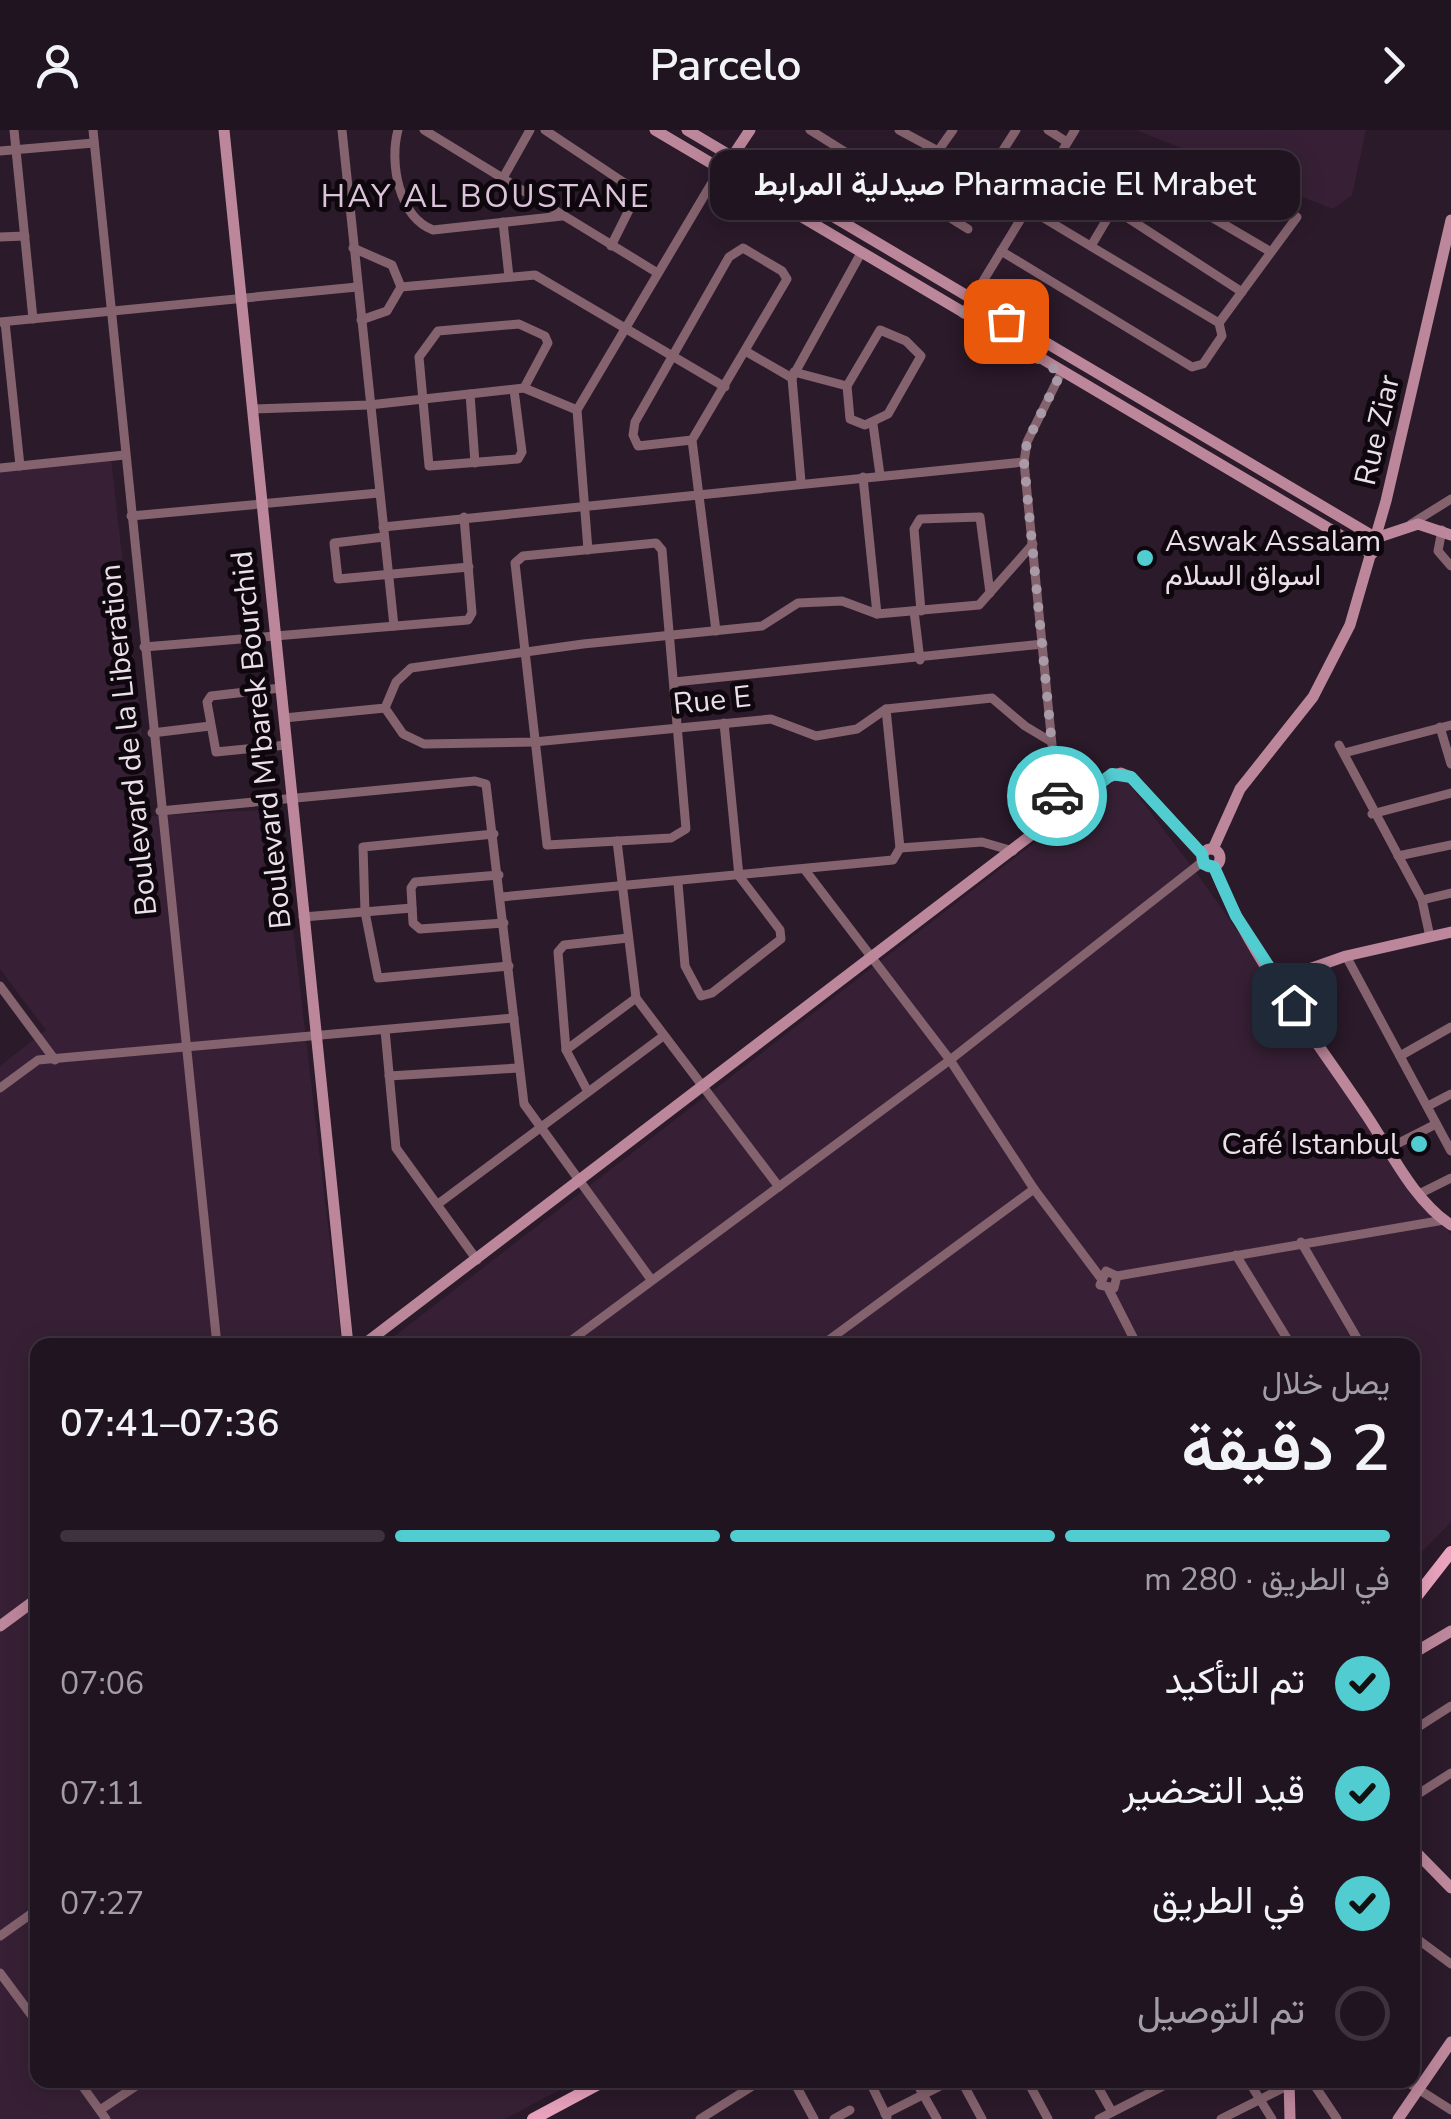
<!DOCTYPE html>
<html lang="ar">
<head>
<meta charset="utf-8">
<style>
	body { margin:0; font-family:"Nunito Sans",Vazirmatn,sans-serif; background:#2d212d; color:#f1f3f6; direction:rtl; height:100vh; display:flex; flex-direction:column; font-size:38px; white-space:nowrap }
	* { box-sizing:border-box; margin:0 }
	p { font-size:32px; color:#a29ea5 }
	.icon { flex:none; width:55px; height:55px; fill:none; stroke:currentColor; stroke-width:2; stroke-linecap:round; stroke-linejoin:round }
	.map { position:relative; flex:1; overflow:hidden; direction:ltr }
	.details { position:absolute; left:30px; top:1208px; width:1390px; height:750px; display:flex; flex-direction:column; background:#201420; border-radius:20px; box-shadow:0 5px 25px #0003,0 0 0 2px #3d333e; direction:rtl }
	.details>* { flex:none }
	.pin { position:absolute; display:grid; place-items:center; width:85px; height:85px; color:#fff; margin:-42px; border-radius:20px; box-shadow:0 5px 15px #0006 }
	.courier { position:absolute; display:grid; place-items:center; width:100px; height:100px; margin:-50px; border:8px solid #51ccd1; border-radius:50%; background:#fff; color:#222; box-shadow:0 2px 12px #0007 }
	.bubble { position:absolute; height:70px; border-radius:20px; background:#201420; box-shadow:0 5px 25px #0003,0 0 0 2px #3d333e; font-size:32px; font-weight:600; line-height:70px; text-align:center; direction:rtl }
	.head em { font-style:normal; font-weight:600 }
	.head div { display:flex; flex-direction:column-reverse }
	.head { display:flex; align-items:center; justify-content:space-between; height:170px; padding:0 30px }
	h1 { font-size:65px; font-weight:600; line-height:75px }
	.bar { display:grid; grid-template-columns:repeat(4,1fr); gap:15px 10px; align-content:center; height:120px; padding:0 30px }
	.bar i { height:12px; border-radius:8px; background:#3d333e }
	.bar .on { background:#51ccd1 }
	.bar p { grid-column:span 4 }
	ol { padding:0 30px; list-style:none }
	li { display:flex; align-items:center; gap:30px; height:110px }
	li p { margin-inline-start:auto }
	li .icon { padding:10px; border-radius:50%; background:#51ccd1; color:#111; stroke-width:4 }
	li:last-child { color:#a29ea5 }
	li i { width:55px; height:55px; border:5px solid #3d333e; border-radius:50% }
	header { display:flex; justify-content:space-between; align-items:center; height:130px; padding:0 30px; background:#201420; font-size:45px; font-weight:600 }
	.map>svg:first-child { display:block }
	.built { fill:#372035 }
	.lines { fill:none; stroke-linecap:round; stroke-linejoin:round }
	.street { stroke:#84626e; stroke-width:9 }
	.secondary { stroke:#bd879b; stroke-width:11 }
	.primary { stroke:#e9a3bd; stroke-width:12 }
	.done { stroke:#a89aa7; stroke-width:10; stroke-dasharray:0 18 }
	.route { stroke:#51ccd1; stroke-width:12 }
	.poi-dot { fill:#51ccd1; stroke:#0f070e; stroke-width:4 }
	.labels { text-anchor:middle; stroke-width:10; stroke-linejoin:round; paint-order:stroke }
	.street-label { font-size:30px; fill:#ebdfea; stroke:#0f070e }
	.poi-label { font-size:30px; fill:#ebdfea; stroke:#0f070e; text-anchor:start }
	.neighbourhood-label { font-size:32px; letter-spacing:2.5px; fill:#dbc3d9; stroke:#0f070e }
</style>
</head>
<body>
<header><svg class="icon" aria-label="forward" viewBox="0 0 24 24"><path d="M9 5l7 7-7 7"/></svg>Parcelo<svg class="icon" aria-label="person" viewBox="0 0 24 24"><circle cx="12" cy="8" r="4"/><path d="M4 21q1-7 8-7t8 7"/></svg></header>
<div class="map">
<svg width="1451" height="1989" viewBox="0 0 1451 1989">
	<rect width="100%" height="100%" fill="#2b1a2a"/>
	<g class="built">
		<polygon points="1136,0 1366,0 1352,65 1333,79"/>
		<polygon points="111,328 151,686 279,679 342,1215 38,1215 38,1950 578,1950 505,1989 0,1989 0,936 46,900 0,839 0,338"/>
		<polygon points="1122,645 1198,745 1451,1105 1451,1392 1413,1431 1412,1215 383,1215"/>
	</g>
	<g class="lines">
		<g class="street">
			<polyline points="14,0 33,189"/>
			<polyline points="93,0 217,1215"/>
			<polyline points="342,0 394,496"/>
			<path d="M 398,0 C 389,33 399,87 433,100 L 562,86"/>
			<polyline points="424,0 656,142"/>
			<polyline points="545,0 638,62 611,116"/>
			<polyline points="810,0 968,99"/>
			<polyline points="899,0 938,21 953,0"/>
			<polyline points="1048,0 1067,12"/>
			<polyline points="0,21 94,13"/>
			<polyline points="503,48 530,0"/>
			<polyline points="1114,79 1242,162"/>
			<polyline points="503,92 509,147"/>
			<polyline points="957,92 1016,0"/>
			<polyline points="0,107 25,106"/>
			<polyline points="1091,116 1132,47 1138,44 1271,122"/>
			<polyline points="353,118 392,135 401,157 387,181 361,190"/>
			<polyline points="1001,121 1192,237 1203,234 1222,206 1219,193 1027,78"/>
			<polyline points="401,157 535,145 725,257"/>
			<polyline points="963,184 1075,0"/>
			<polyline points="0,192 357,157"/>
			<polyline points="5,192 20,336"/>
			<polyline points="1219,193 1297,87"/>
			<polygon points="880,200 906,211 921,226 888,284 865,295 850,289 847,256"/>
			<polyline points="747,222 792,248"/>
			<polyline points="794,242 847,256"/>
			<polyline points="514,260 522,322 518,329 429,336 419,227 438,201 519,194 545,206 548,213 524,258"/>
			<polyline points="470,264 475,333"/>
			<polyline points="253,279 369,275 524,258 577,280"/>
			<polyline points="873,294 880,345"/>
			<polyline points="692,310 638,316 633,305 635,292 729,127 743,118 782,141 787,149 692,310 716,501"/>
			<polyline points="0,338 125,325"/>
			<polyline points="863,347 877,484"/>
			<polyline points="801,352 792,248 861,123"/>
			<polyline points="131,386 379,363"/>
			<polyline points="1411,394 1451,369"/>
			<polyline points="383,397 1024,332"/>
			<polyline points="1442,400 1438,421 1451,436"/>
			<polyline points="384,407 334,413 338,449 469,437"/>
			<polygon points="656,413 662,420 686,699 671,708 547,715 515,433 523,426"/>
			<polyline points="588,420 577,280 720,39"/>
			<polyline points="914,481 920,530"/>
			<polyline points="921,481 914,399 920,389 980,387 990,463"/>
			<polyline points="144,517 468,490 472,483 464,387"/>
			<polyline points="674,552 1043,514"/>
			<polyline points="281,558 211,566 207,572 216,622 286,615"/>
			<polyline points="385,578 403,604 424,614 534,612 771,589 816,606 857,599 886,579 992,568 1025,596 1050,611"/>
			<polyline points="284,588 385,578 396,552 411,538 583,514 762,496 798,473 842,471 877,484 979,475 1033,414"/>
			<polyline points="1440,597 1451,634"/>
			<polyline points="152,603 210,596"/>
			<polyline points="1339,615 1422,770 1430,807"/>
			<polyline points="1344,623 1451,595"/>
			<polyline points="160,681 475,651 486,654 524,974 650,1148"/>
			<polyline points="1372,684 1451,663"/>
			<polyline points="1059,685 1024,332 1027,312 1061,243"/>
			<polyline points="494,704 363,717 365,782 378,848 509,836"/>
			<polyline points="617,711 636,868 779,1057"/>
			<polyline points="900,718 982,712 1013,721"/>
			<polyline points="1398,726 1451,715"/>
			<polyline points="805,740 950,930 1034,1059 1100,1147"/>
			<polyline points="499,745 415,752 411,758 413,793 420,799 504,793"/>
			<polyline points="678,753 685,836 701,866 712,863 781,809 780,800 739,746 724,593"/>
			<polyline points="501,767 893,730 900,718 886,579"/>
			<polyline points="1422,770 1451,763"/>
			<polyline points="303,787 412,778"/>
			<polyline points="1346,826 1451,1021"/>
			<polyline points="0,856 55,930"/>
			<polyline points="385,900 396,1018 477,1130"/>
			<polyline points="566,920 636,868"/>
			<polyline points="1400,926 1451,897"/>
			<polyline points="389,946 518,938"/>
			<polyline points="0,958 38,930 514,888"/>
			<polyline points="587,960 566,920 558,822 564,815 628,808"/>
			<polyline points="1428,976 1451,964"/>
			<polyline points="1389,1018 1436,994"/>
			<polyline points="1419,1064 1451,1048"/>
			<polyline points="438,1074 662,907"/>
			<polyline points="1301,1112 1361,1215"/>
			<polyline points="1236,1125 1291,1215"/>
			<polyline points="1117,1146 1114,1158 1100,1155 1106,1141 1117,1146 1444,1090"/>
			<polyline points="1109,1160 1137,1215"/>
			<polyline points="565,1215 950,930 1202,732"/>
			<polyline points="822,1215 1034,1059"/>
			<polyline points="1412,1601 1451,1576"/>
			<polyline points="1412,1668 1451,1643"/>
			<polyline points="1412,1805 1451,1834"/>
			<polyline points="0,1806 38,1779"/>
			<polyline points="0,1843 38,1894"/>
			<polyline points="78,1950 106,1989"/>
			<polyline points="793,1950 814,1989"/>
			<polyline points="869,1950 887,1987"/>
			<polyline points="915,1950 937,1989"/>
			<polyline points="961,1950 982,1989"/>
			<polyline points="1027,1950 1048,1989"/>
			<polyline points="1094,1950 1112,1982"/>
			<polyline points="1248,1950 1272,1989"/>
			<polyline points="1311,1950 1337,1989"/>
			<polyline points="1404,1950 1451,1980"/>
			<polyline points="100,1980 145,1950"/>
			<polyline points="885,1984 952,1950"/>
			<polyline points="700,1989 762,1950"/>
			<polyline points="834,1989 850,1980"/>
			<polyline points="1099,1989 1175,1950"/>
			<polyline points="1221,1989 1289,1955"/>
		</g>
		<g class="secondary">
			<polyline points="224,0 348,1215"/>
			<polyline points="655,0 1372,424"/>
			<polyline points="687,0 1376,408 1418,394 1451,405"/>
			<polyline points="730,30 750,0"/>
			<circle cx="1211" cy="728" r="9"/>
			<polyline points="1213,719 1240,659 1313,567 1350,495 1386,371 1451,90"/>
			<path d="M 1214,737 C 1249,826 1314,906 1367,986 C 1391,1022 1414,1071 1451,1095"/>
			<polyline points="1278,850 1346,826 1451,802"/>
			<polyline points="363,1215 1106,648 1121,643 1131,647 1202,724"/>
			<polyline points="0,1496 38,1468"/>
			<polyline points="1412,1524 1451,1501"/>
			<polyline points="1412,1718 1451,1758"/>
			<polyline points="1289,1950 1290,1989"/>
			<polyline points="1398,1989 1451,1912"/>
		</g>
		<g class="primary">
			<polyline points="1412,1472 1451,1422"/>
			<polyline points="533,1989 606,1950"/>
		</g>
	</g>
	<g class="lines">
		<polyline class="done" points="1006,191 972,170 963,184 1061,243 1027,312 1024,332 1057,666"/>
		<polyline class="route" points="1057,666 1059,686 1112,644 1131,647 1202,724 1204,734 1214,737 1236,786 1294,875"/>
	</g>
	<g class="poi-dot">
		<circle cx="1145" cy="428" r="10"/>
		<circle cx="1419" cy="1014" r="10"/>
	</g>
	<g class="labels">
		<g class="street-label">
			<text transform="translate(1377 300) rotate(-77)" y="10">Rue Ziar</text>
			<text transform="translate(712 570) rotate(-6)" y="10">Rue E</text>
			<text transform="translate(128 610) rotate(-96)" y="10">Boulevard de la Liberation</text>
			<text transform="translate(261 610) rotate(-96)" y="10">Boulevard M'barek Bourchid</text>
		</g>
		<g class="poi-label">
			<text x="1165" y="421">Aswak Assalam<tspan x="1165" dy="34">اسواق السلام</tspan></text>
			<text x="1399" y="1024" text-anchor="end">Café Istanbul</text>
		</g>
		<g class="neighbourhood-label">
			<text x="486" y="77">HAY AL BOUSTANE</text>
		</g>
	</g>
</svg>
<div class="pin" style="left:1006px;top:191px;background:#ea580c"><svg class="icon" aria-label="bag" viewBox="0 0 24 24"><path d="M5 8h14l-1 12H6zM9 8a3 3 0 0 1 6 0"/></svg></div>
<div class="pin" style="left:1294px;top:875px;background:#1f2937"><svg class="icon" aria-label="home" viewBox="0 0 24 24"><path d="M3 11l9-7 9 7M6 9v11h12V9"/></svg></div>
<div class="courier" style="left:1057px;top:666px"><svg class="icon" aria-label="car" viewBox="0 0 24 24"><path d="M5 17H2v-5l4-1 3-4h7l3 4 3 1v5h-3M9 17h6M6 11h13"/><circle cx="7" cy="17" r="2"/><circle cx="17" cy="17" r="2"/></svg></div>
<div class="bubble" style="left:710px;top:20px;width:590px">Pharmacie El Mrabet صيدلية المرابط</div>
<section class="details">
<div class="head"><div><h1>2 دقيقة</h1><p>يصل خلال</p></div><em>07:36–07:41</em></div>
<div class="bar"><i class="on"></i><i class="on"></i><i class="on"></i><i></i><p>في الطريق · 280 m</p></div>
<ol>
<li><svg class="icon" aria-label="check" viewBox="0 0 24 24"><path d="M5 12l5 5 9-10"/></svg>تم التأكيد<p>07:06</p></li>
<li><svg class="icon" aria-label="check" viewBox="0 0 24 24"><path d="M5 12l5 5 9-10"/></svg>قيد التحضير<p>07:11</p></li>
<li><svg class="icon" aria-label="check" viewBox="0 0 24 24"><path d="M5 12l5 5 9-10"/></svg>في الطريق<p>07:27</p></li>
<li><i></i>تم التوصيل</li>
</ol>
</section>
</div>
</body>
</html>
